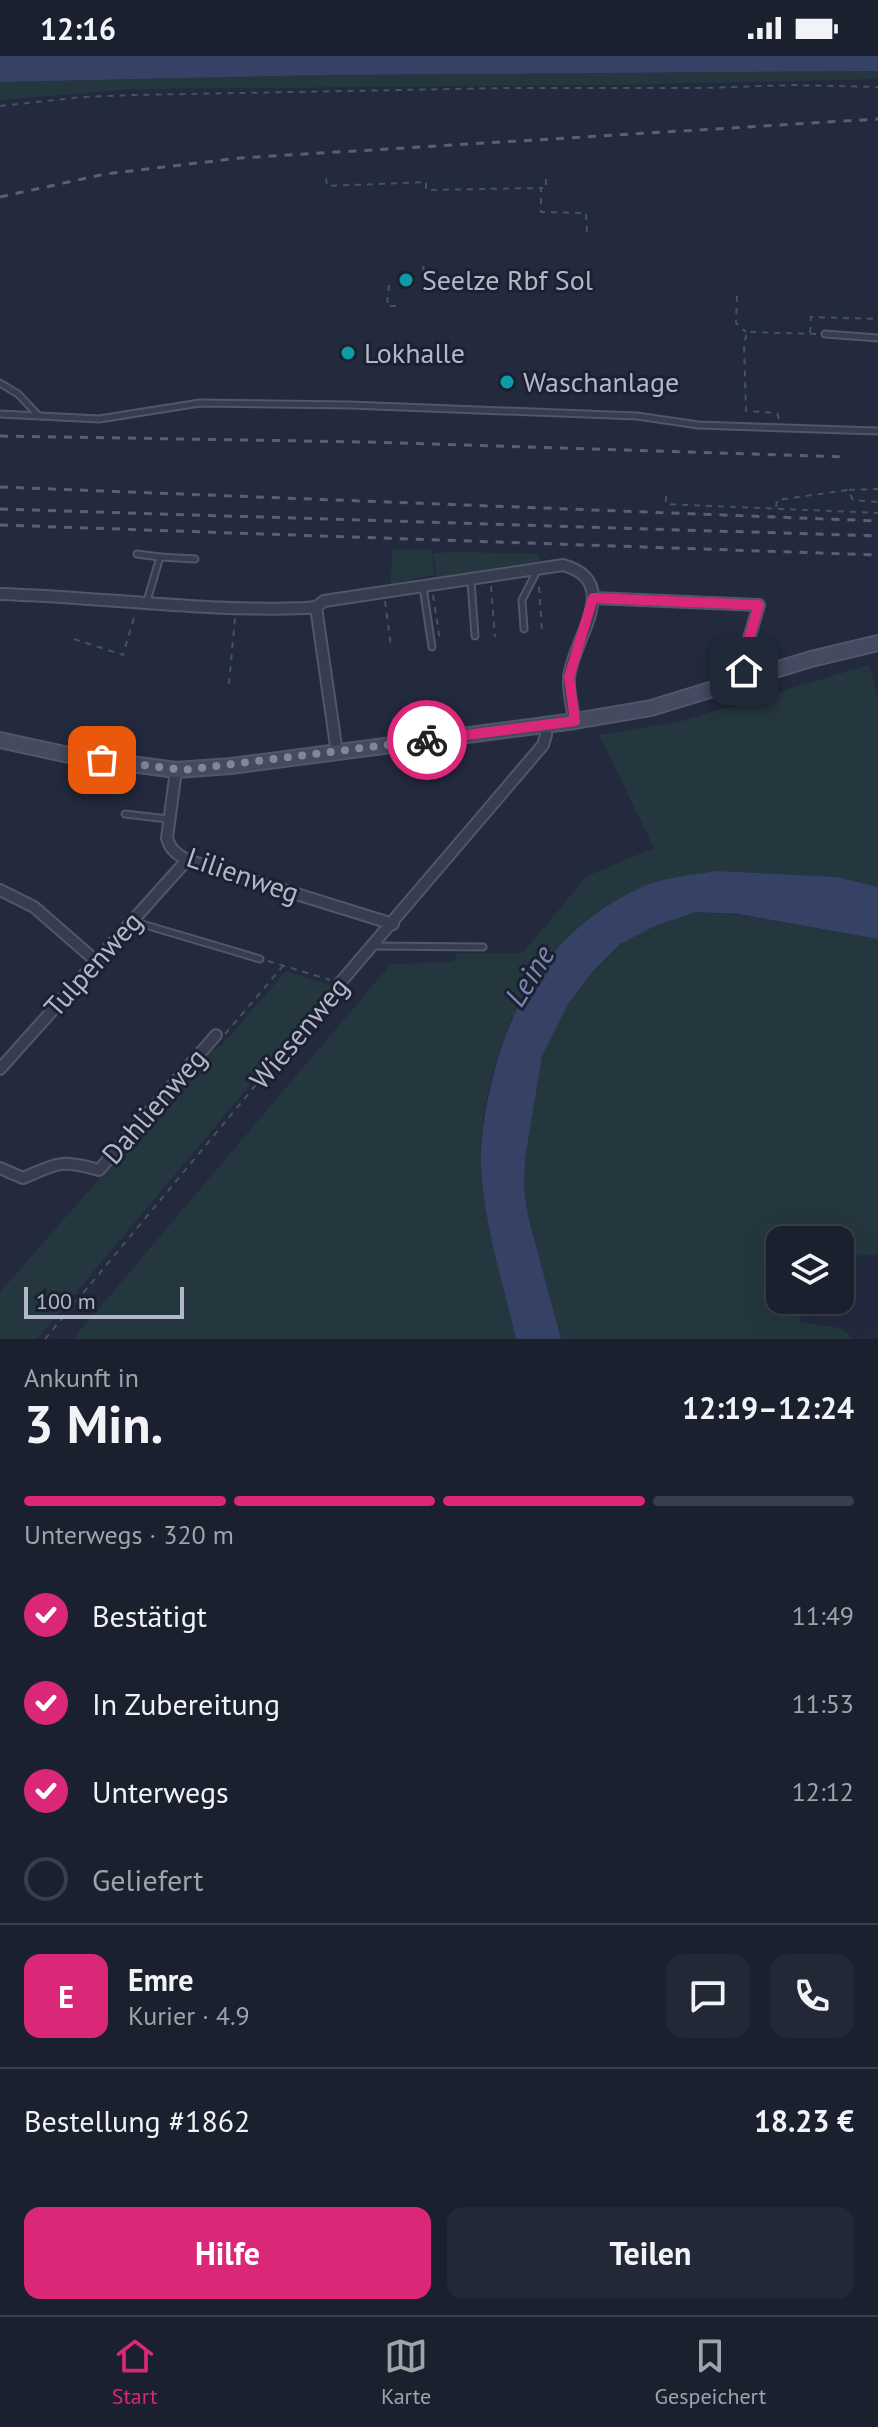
<!DOCTYPE html>
<html lang="de">
<head>
<meta charset="utf-8">
<style>
	body { margin:0; font-family:"PT Sans",sans-serif; background:#232836; color:#f1f3f6; height:100vh; display:flex; flex-direction:column; font-size:30px; white-space:nowrap }
	* { box-sizing:border-box; margin:0 }
	p { font-size:26px; color:#9fa3aa }
	.icon { flex:none; width:44px; height:44px; fill:none; stroke:currentColor; stroke-width:2; stroke-linecap:round; stroke-linejoin:round }
	.map { position:relative; height:1283px; overflow:hidden }
	.sheet { display:flex; flex-direction:column; background:#1a202e; flex:1 }
	.sheet>* { flex:none }
	.fabs { position:absolute; left:766px; top:1170px; display:grid; gap:16px }
	.fabs a { display:grid; place-items:center; width:88px; height:88px; border-radius:16px; background:#1a202e; box-shadow:0 8px 32px #0002,0 0 0 2px #383e4a; font-size:40px }
	.scale { position:absolute; left:24px; bottom:20px; width:160px; box-sizing:border-box; padding-left:8px; border:4px solid #b3b7c9; border-top:0; font-size:22px; line-height:28px; white-space:nowrap; color:#b3b7c9; -webkit-text-stroke:6px #1c2132; paint-order:stroke }
	.pin { position:absolute; display:grid; place-items:center; width:68px; height:68px; color:#fff; margin:-34px; border-radius:16px; box-shadow:0 4px 12px #0006 }
	.courier { position:absolute; display:grid; place-items:center; width:80px; height:80px; margin:-40px; border:6px solid #db2777; border-radius:50%; background:#fff; color:#222; box-shadow:0 2px 10px #0007 }
	.summary em { font-style:normal; font-weight:800 }
	.summary div { display:flex; flex-direction:column-reverse }
	.summary { display:flex; align-items:center; justify-content:space-between; height:136px; padding:0 24px }
	h1 { font-size:52px; font-weight:800; line-height:60px }
	.bar { display:grid; grid-template-columns:repeat(4,1fr); gap:12px 8px; align-content:center; height:96px; padding:0 24px }
	.bar i { height:10px; border-radius:6px; background:#383e4a }
	.bar .on { background:#db2777 }
	.bar p { grid-column:span 4 }
	.line { display:flex; align-items:center; gap:20px; padding:0 24px; border-top:2px solid #383e4a }
	.line div { flex:1 }
	.round { display:grid; place-items:center; flex:none; width:84px; height:84px; border-radius:16px; background:#232836 }
	ol { padding:0 24px; list-style:none }
	li { display:flex; align-items:center; gap:24px; height:88px }
	li p { margin-inline-start:auto }
	li .icon { padding:8px; border-radius:50%; background:#db2777; color:#fff; stroke-width:4 }
	li:last-child { color:#9fa3aa }
	li i { width:44px; height:44px; border:4px solid #383e4a; border-radius:50% }
	.cta { display:flex; gap:16px; margin-top:auto; padding:16px 24px }
	.cta a { flex:1; height:92px; border-radius:16px; background:#db2777; color:#fff; font-size:32px; font-weight:800; line-height:92px; text-align:center }
	.cta a+a { background:#232836; color:#f1f3f6 }
	.status { display:flex; justify-content:space-between; align-items:center; height:56px; padding:0 40px; background:#1a202e; direction:ltr }
	.status svg { height:22px; fill:currentColor }
	.menu { display:flex; justify-content:space-around; align-items:center; height:112px; border-top:2px solid #383e4a; background:#1a202e; font-size:22px; color:#9fa3aa }
	.menu a { display:grid; justify-items:center; gap:4px }
	.menu .on { color:#db2777 }
	.map>svg:first-child { display:block }
	.green { fill:#25373e }
	.water { fill:#364265 }
	.lines { fill:none; stroke-linecap:round; stroke-linejoin:round }
	.lane-casing { stroke:#525768; stroke-width:9 }
	.street-casing { stroke:#525768; stroke-width:14 }
	.secondary-casing { stroke:#525768; stroke-width:18 }
	.path { stroke:#43545c; stroke-width:2; stroke-dasharray:6 6; stroke-linecap:butt }
	.lane { stroke:#373c4e; stroke-width:5 }
	.street { stroke:#373c4e; stroke-width:10 }
	.secondary { stroke:#454a61; stroke-width:14 }
	.rail { stroke:#595f75; stroke-width:3; stroke-dasharray:8 8; stroke-linecap:butt }
	.done { stroke:#818698; stroke-width:8; stroke-dasharray:0 14.4 }
	.route { stroke:#db2777; stroke-width:10 }
	.culture-dot { fill:#0f9aa8; stroke:#1c2132; stroke-width:3 }
	.labels { text-anchor:middle; stroke-width:6; stroke-linejoin:round; paint-order:stroke }
	.poi-label { font-size:28px; fill:#b3b7c9; stroke:#1c2132; text-anchor:start }
	.street-label { font-size:28px; fill:#b3b7c9; stroke:#1c2132 }
	.water-label { font-size:30px; font-style:italic; fill:#7a87b1; stroke:#1c2132 }
</style>
</head>
<body>
<div class="status"><b>12:16</b><svg viewBox="0 0 49 12"><path d="M0 12V9h3v3zM5 12V6h3v6zM10 12V3h3v9zM15 12V0h3v12zM26 1h20v11H26zM47 4h2v5h-2z"/></svg></div>
<div class="map">
<svg width="878" height="1283" viewBox="0 0 878 1283">
	<rect width="100%" height="100%" fill="#232a3e"/>
	<g class="green">
		<polygon points="878,15 878,23 613,29 133,33 0,44 0,26 330,19"/>
		<polygon points="392,493 431,494 434,519 391,528"/>
		<polygon points="460,496 539,498 539,505 437,521 433,497"/>
		<path d="M 869,609 L 878,641 L 878,831 L 837,821 L 718,815 L 512,962 C 493,1009 478,1063 481,1113 C 485,1171 503,1227 516,1283 L 73,1283 L 391,908 L 454,906 L 457,897 L 523,897 L 587,820 L 654,792 L 599,679 L 682,665 Z"/>
		<polygon points="696,856 740,859 878,883 878,1198 840,1201 840,1184 780,1184 780,1244 799,1244 800,1266 841,1272 853,1283 561,1283 528,1160 524,1133 525,1103 542,1000 568,948 594,914 620,888 655,870"/>
		<polygon points="286,915 333,930 37,1283 0,1283 0,1236 211,995 222,989"/>
	</g>
	<g class="water">
		<polygon points="0,0 878,0 878,15 330,19 0,26"/>
		<path d="M 718,815 L 837,821 L 878,831 L 878,883 L 738,858 L 696,856 L 655,870 L 620,888 L 594,914 L 568,948 L 542,1000 L 525,1103 L 524,1133 L 528,1160 L 561,1283 L 516,1283 C 503,1227 484,1169 481,1110 C 480,1080 486,1049 493,1020 C 514,938 557,872 636,834 C 661,821 691,819 718,815 Z"/>
	</g>
	<g class="lines">
		<defs>
			<g id="lane">
				<polyline points="825,278 878,282"/>
				<polyline points="0,327 18,338 38,359"/>
				<polyline points="0,358 99,363 200,347 350,349 637,360 698,369 878,375"/>
				<polyline points="137,498 160,501"/>
				<polyline points="471,525 475,580"/>
				<polyline points="423,531 432,591"/>
				<polyline points="147,545 160,501 195,503"/>
				<polyline points="524,573 522,544 537,515"/>
				<polyline points="125,758 168,763"/>
				<polyline points="132,865 260,903"/>
				<polyline points="373,890 483,891"/>
			</g>
			<g id="street">
				<path d="M 0,538 C 102,541 203,556 305,552 L 316,551 L 324,545 L 563,509 C 624,526 573,583 569,621 C 568,635 572,652 575,665"/>
				<polyline points="593,542 759,549 742,606 747,622"/>
				<polyline points="316,551 337,697"/>
				<path d="M 176,714 L 167,782 C 170,794 177,798 187,804 L 393,868"/>
				<polyline points="0,834 34,851 96,905"/>
				<polyline points="340,927 543,689 546,679 544,669"/>
				<polyline points="0,1013 187,804"/>
				<path d="M 0,1112 L 23,1122 C 59,1107 60,1103 99,1114 L 216,979"/>
			</g>
			<polyline id="secondary" points="0,684 78,701 176,714 231,710 575,665 651,652 811,603 878,587"/>
		</defs>
		<use href="#lane" class="lane-casing"/>
		<use href="#street" class="street-casing"/>
		<use href="#secondary" class="secondary-casing"/>
		<g class="path">
			<polyline points="0,50 83,41 134,39 505,32 703,32 793,29 878,31"/>
			<polyline points="326,122 327,130 426,126 426,134 541,132"/>
			<polyline points="546,123 546,132 541,132 541,156 586,157 587,179"/>
			<polyline points="423,216 424,208"/>
			<polyline points="389,229 387,250 402,250"/>
			<polyline points="737,240 736,267 746,276"/>
			<polyline points="810,277 811,261 878,263"/>
			<polyline points="779,363 777,357 746,355 744,289 747,276 818,278"/>
			<polyline points="849,434 878,433"/>
			<polyline points="666,440 666,448 878,457"/>
			<polyline points="776,451 777,444 848,434 853,444 878,446"/>
			<polyline points="491,530 495,581"/>
			<polyline points="539,531 542,575"/>
			<polyline points="433,539 440,585"/>
			<polyline points="385,545 391,591"/>
			<polyline points="74,583 123,599 135,558"/>
			<polyline points="229,628 235,562"/>
			<polyline points="268,905 330,924"/>
			<polyline points="225,978 283,910"/>
			<polyline points="45,1283 333,936"/>
		</g>
		<use href="#lane" class="lane"/>
		<use href="#street" class="street"/>
		<use href="#secondary" class="secondary"/>
		<g class="rail">
			<polyline points="0,141 105,118 240,102 878,63"/>
			<polyline points="0,380 365,386 846,401"/>
			<polyline points="0,431 878,465"/>
			<polyline points="0,453 878,480"/>
			<polyline points="0,469 878,499"/>
		</g>
	</g>
	<g class="lines">
		<polyline class="done" points="102,704 184,714 427,684"/>
		<polyline class="route" points="427,684 575,665 569,621 593,542 759,549 742,606 744,615"/>
	</g>
	<g class="culture-dot">
		<circle cx="406" cy="224" r="8"/>
		<circle cx="348" cy="297" r="8"/>
		<circle cx="507" cy="326" r="8"/>
	</g>
	<g class="labels">
		<g class="poi-label">
			<text x="422" y="234">Seelze Rbf Sol</text>
			<text x="364" y="307">Lokhalle</text>
			<text x="523" y="336">Waschanlage</text>
		</g>
		<g class="street-label">
			<text transform="translate(243 819) rotate(19)" y="10">Lilienweg</text>
			<text transform="translate(93 908) rotate(-48)" y="10">Tulpenweg</text>
			<text transform="translate(299 977) rotate(-50)" y="10">Wiesenweg</text>
			<text transform="translate(154 1050) rotate(-49)" y="10">Dahlienweg</text>
		</g>
		<g class="water-label">
			<text transform="translate(530 920) rotate(-58)" y="10">Leine</text>
		</g>
	</g>
</svg>
<div class="fabs">
<a><svg class="icon" aria-label="layers" viewBox="0 0 24 24"><path d="M12 4l9 5-9 5-9-5zM3 14l9 5 9-5"/></svg></a>
</div>
<div class="scale">100 m</div>
<div class="pin" style="left:102px;top:704px;background:#ea580c"><svg class="icon" aria-label="bag" viewBox="0 0 24 24"><path d="M5 8h14l-1 12H6zM9 8a3 3 0 0 1 6 0"/></svg></div>
<div class="pin" style="left:744px;top:615px;background:#1f2937"><svg class="icon" aria-label="home" viewBox="0 0 24 24"><path d="M3 11l9-7 9 7M6 9v11h12V9"/></svg></div>
<div class="courier" style="left:427px;top:684px"><svg class="icon" aria-label="bike" viewBox="0 0 24 24"><circle cx="6" cy="16" r="4"/><circle cx="18" cy="16" r="4"/><path d="M6 16l4-8h5l3 8M10 8l3 8H6M13 5h3"/></svg></div>
</div>
<section class="sheet">
<div class="summary"><div><h1>3 Min.</h1><p>Ankunft in</p></div><em>12:19–12:24</em></div>
<div class="bar"><i class="on"></i><i class="on"></i><i class="on"></i><i></i><p>Unterwegs · 320 m</p></div>
<ol>
<li><svg class="icon" aria-label="check" viewBox="0 0 24 24"><path d="M5 12l5 5 9-10"/></svg>Bestätigt<p>11:49</p></li>
<li><svg class="icon" aria-label="check" viewBox="0 0 24 24"><path d="M5 12l5 5 9-10"/></svg>In Zubereitung<p>11:53</p></li>
<li><svg class="icon" aria-label="check" viewBox="0 0 24 24"><path d="M5 12l5 5 9-10"/></svg>Unterwegs<p>12:12</p></li>
<li><i></i>Geliefert</li>
</ol>
<div class="line" style="height:144px"><b class="round" style="background:#db2777;color:#fff">E</b><div><b>Emre</b><p>Kurier · 4.9</p></div><a class="round"><svg class="icon" aria-label="chat" viewBox="0 0 24 24"><path d="M4 5h16v11H9l-5 4z"/></svg></a><a class="round"><svg class="icon" aria-label="phone" viewBox="0 0 24 24"><path d="M5 4h4l2 5-3 2q2 4 5 5l2-3 5 2v4C11 20 4 13 5 4z"/></svg></a></div>
<div class="line" style="height:104px"><div>Bestellung #1862</div><b>18.23 €</b></div>
<div class="cta"><a>Hilfe</a><a>Teilen</a></div>
</section>
<nav class="menu">
<a class="on"><svg class="icon" aria-label="home" viewBox="0 0 24 24"><path d="M3 11l9-7 9 7M6 9v11h12V9"/></svg>Start</a>
<a><svg class="icon" aria-label="map" viewBox="0 0 24 24"><path d="M3 6l6-2 6 2 6-2v14l-6 2-6-2-6 2zM9 4v14M15 6v14"/></svg>Karte</a>
<a><svg class="icon" aria-label="saved" viewBox="0 0 24 24"><path d="M7 4h10v16l-5-4-5 4z"/></svg>Gespeichert</a>
</nav>
</body>
</html>
